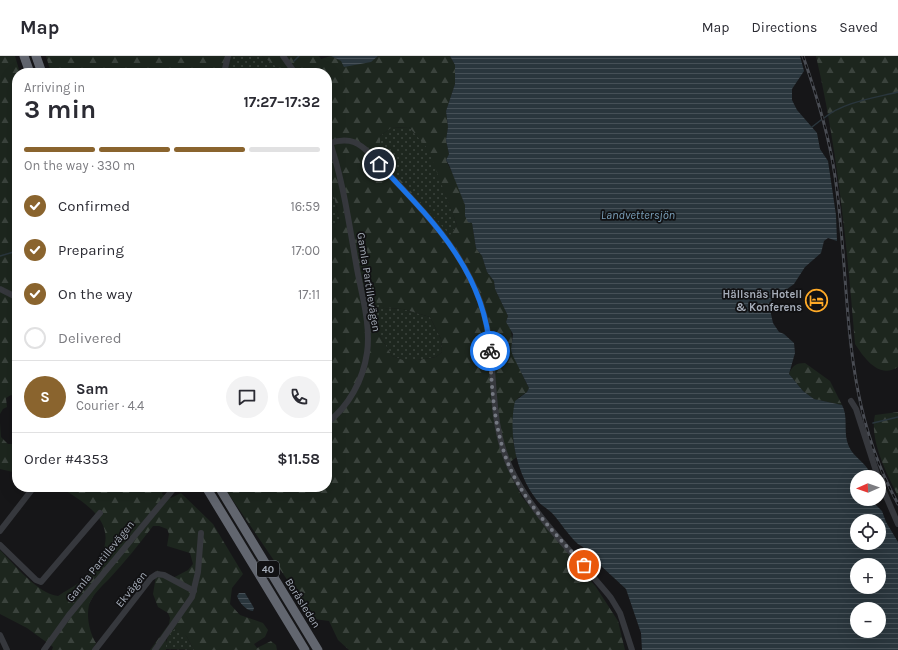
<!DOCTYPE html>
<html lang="en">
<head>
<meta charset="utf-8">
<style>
	body { margin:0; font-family:Karla,sans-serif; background:#f2f2f3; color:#2b2b33; height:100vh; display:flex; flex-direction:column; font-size:15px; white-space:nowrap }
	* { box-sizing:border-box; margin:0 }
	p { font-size:13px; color:#7c7c81 }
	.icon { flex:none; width:22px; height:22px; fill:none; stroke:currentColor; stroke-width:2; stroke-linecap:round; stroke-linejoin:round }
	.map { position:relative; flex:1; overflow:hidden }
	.details { position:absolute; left:12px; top:12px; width:320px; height:424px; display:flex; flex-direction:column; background:#fff; border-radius:16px; box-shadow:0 4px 16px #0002 }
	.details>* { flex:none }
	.needle { width:26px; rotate:268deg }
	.tools { position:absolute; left:850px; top:414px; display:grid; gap:8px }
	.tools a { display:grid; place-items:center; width:36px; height:36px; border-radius:50%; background:#fff; box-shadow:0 4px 16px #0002; font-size:20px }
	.pin { position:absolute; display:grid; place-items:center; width:34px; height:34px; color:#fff; margin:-17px; border:2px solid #fff; border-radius:50%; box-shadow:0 1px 4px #0007 }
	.courier { position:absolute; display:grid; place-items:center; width:40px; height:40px; margin:-20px; border:3px solid #1a73e8; border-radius:50%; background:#fff; color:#222; box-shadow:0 1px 5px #0007 }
	.headline em { font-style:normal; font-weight:700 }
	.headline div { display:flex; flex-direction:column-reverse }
	.headline { display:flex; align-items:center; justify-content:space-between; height:68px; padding:0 12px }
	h1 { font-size:26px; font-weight:700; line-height:30px }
	.bar { display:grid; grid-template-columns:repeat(4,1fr); gap:6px 4px; align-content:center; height:48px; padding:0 12px }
	.bar i { height:5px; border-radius:3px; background:#e1e1e2 }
	.bar .on { background:#8a642e }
	.bar p { grid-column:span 4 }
	.line { display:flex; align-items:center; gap:10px; padding:0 12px; border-top:1px solid #e1e1e2 }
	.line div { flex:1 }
	.round { display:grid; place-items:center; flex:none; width:42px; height:42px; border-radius:21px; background:#f2f2f3 }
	ol { padding:0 12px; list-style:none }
	li { display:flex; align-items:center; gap:12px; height:44px }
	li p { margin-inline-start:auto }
	li .icon { padding:4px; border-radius:50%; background:#8a642e; color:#fff; stroke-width:4 }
	li:last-child { color:#7c7c81 }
	li i { width:22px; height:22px; border:2px solid #e1e1e2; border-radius:50% }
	header { display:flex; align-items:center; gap:24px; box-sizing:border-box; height:56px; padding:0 20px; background:#fff; border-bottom:1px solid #e1e1e2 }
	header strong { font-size:19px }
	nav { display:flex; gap:22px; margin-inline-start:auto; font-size:14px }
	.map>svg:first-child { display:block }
	.grass { fill:url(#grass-dots) }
	.forest { fill:url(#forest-firs); fill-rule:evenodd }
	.water { fill:url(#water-rules); fill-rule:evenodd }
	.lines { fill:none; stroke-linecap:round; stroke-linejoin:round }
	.stream { stroke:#2a363d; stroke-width:1.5 }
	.minor { stroke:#36383d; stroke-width:6 }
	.highway { stroke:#62666f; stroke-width:9 }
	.rail-casing { stroke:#494c53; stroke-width:3 }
	.rail { stroke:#111113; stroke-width:1.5; stroke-dasharray:4.5; stroke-linecap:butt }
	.done { stroke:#747881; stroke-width:4; stroke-dasharray:0 7.2 }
	.route { stroke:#1a73e8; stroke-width:5 }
	.labels { text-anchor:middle; stroke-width:3.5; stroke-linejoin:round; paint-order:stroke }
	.shield { fill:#111113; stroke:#797e87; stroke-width:1 }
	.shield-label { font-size:10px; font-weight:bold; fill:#a6adb9 }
	.street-label { font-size:11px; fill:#a6adb9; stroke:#111113 }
	.poi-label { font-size:11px; font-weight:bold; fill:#a6adb9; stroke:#111113; text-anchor:end }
	.water-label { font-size:12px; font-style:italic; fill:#7a9eb8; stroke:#111113 }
</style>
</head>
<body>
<header>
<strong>Map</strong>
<nav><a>Map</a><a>Directions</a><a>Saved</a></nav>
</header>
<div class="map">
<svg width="898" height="594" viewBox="0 0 898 594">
	<defs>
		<pattern id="grass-dots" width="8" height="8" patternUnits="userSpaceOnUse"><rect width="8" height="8" fill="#1d261e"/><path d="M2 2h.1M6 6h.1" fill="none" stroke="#3b433d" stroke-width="1.8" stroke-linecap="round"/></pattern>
		<pattern id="forest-firs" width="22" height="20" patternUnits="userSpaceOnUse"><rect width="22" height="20" fill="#1d261e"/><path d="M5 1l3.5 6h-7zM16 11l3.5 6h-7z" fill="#3b433d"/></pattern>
		<pattern id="water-rules" width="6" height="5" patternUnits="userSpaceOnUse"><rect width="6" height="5" fill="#2a363d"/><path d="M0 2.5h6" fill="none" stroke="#465057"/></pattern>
	</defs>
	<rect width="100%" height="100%" fill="#161618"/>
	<g class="grass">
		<polygon points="233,0 262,0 285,17 227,17"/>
		<polygon points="409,71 429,93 457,169 450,180 387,109 380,96 380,80 391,72"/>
		<polygon points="327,110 340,166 327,171"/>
		<polygon points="369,238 375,241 384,252 403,253 430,261 441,283 442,296 436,301 418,304 403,304 392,300 380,280 373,272"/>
		<path d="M 179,571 L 187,581 L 194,594 L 166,593 C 165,584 169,574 179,571 Z"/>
	</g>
	<g class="forest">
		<polygon points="0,0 15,0 20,17 17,17 17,341 11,339 6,342 7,351 3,353 0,358"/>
		<polygon points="46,0 233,0 227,17 51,17"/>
		<path d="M 262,0 L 319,0 L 321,3 L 331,0 C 346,8 365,11 378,0 L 450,0 L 455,9 L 455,28 L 446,55 L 448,71 L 446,84 L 449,98 L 446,104 L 456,125 L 472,167 L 476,192 L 482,200 L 487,216 L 494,225 L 495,233 L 508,260 L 506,266 C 513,273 511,281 513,290 C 517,304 521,318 529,332 L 527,336 L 518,342 C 513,362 510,381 517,401 L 506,409 L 522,441 L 596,531 L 618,565 L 625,594 L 349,594 L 338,584 L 329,565 L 314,563 L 230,440 L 225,431 L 327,431 L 327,171 L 340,166 L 327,110 L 327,17 L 285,17 ZM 409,71 L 428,93 L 457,169 L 450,179 L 387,109 L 380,96 L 380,80 L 391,72 ZM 369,239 L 375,241 L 377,248 L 384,252 L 403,253 L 430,261 L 441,283 L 442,296 L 436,301 L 418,304 L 403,304 L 392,300 L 380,280 L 373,272 Z"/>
		<path d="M 816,0 L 898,0 L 898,311 C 879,323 865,303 855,288 C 847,191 838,95 816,0 Z"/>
		<path d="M 805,307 L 830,325 L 842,349 L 814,343 L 803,335 L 789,318 C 792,310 796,307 805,307 Z"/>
		<path d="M 898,356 L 898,440 C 887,419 869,383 875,359 Z"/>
		<polygon points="0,367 1,381 8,388 15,388 17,385 17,420 13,416 0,413"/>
		<path d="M 59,431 L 164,431 L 162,438 L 171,442 L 181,437 L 213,468 L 243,518 L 232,532 L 230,548 L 240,559 L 263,567 L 268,574 L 265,581 L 254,588 L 257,592 L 271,585 L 276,589 L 277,594 L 194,594 L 187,581 L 178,572 L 174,573 L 166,583 L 166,594 L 150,594 L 169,568 L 170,562 L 168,557 L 158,551 L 153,538 L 157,514 L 171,523 L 188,514 L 193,508 L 190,497 L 167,490 L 169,478 L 167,473 L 159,470 L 153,470 C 139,488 125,506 109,523 C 102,530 92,539 89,549 C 86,561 90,578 96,587 L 92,594 L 52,594 L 53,591 L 27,572 L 0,558 L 0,494 C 14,508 38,538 58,540 C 67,534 81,527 88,519 C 125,476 98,453 59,431 Z"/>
	</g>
	<g class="water">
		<polygon points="331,0 378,0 371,6 344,11 341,5"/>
		<path d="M 450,0 L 800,0 L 804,15 L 792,33 L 792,44 L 797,54 L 817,77 L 820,93 L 828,105 L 836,159 L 837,185 L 828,182 L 824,185 L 821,197 L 805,211 L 794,228 L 772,244 L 769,249 L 773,267 L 779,276 L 784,278 L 794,287 L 795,297 L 789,318 L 803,335 L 814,343 L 842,349 C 848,360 844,373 847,385 C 852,403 865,403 872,421 L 857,421 L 857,443 L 872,443 L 873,446 L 882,455 L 886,466 L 898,486 L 898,594 L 642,594 L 641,577 L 626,533 L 587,497 L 583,491 L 578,488 C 568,479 561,467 552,457 C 547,452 540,449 536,443 C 516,417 508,377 515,345 L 527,336 L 529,332 L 513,300 L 511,294 L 513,278 L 506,266 L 508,260 L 495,233 L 494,225 L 487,216 L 482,200 L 476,192 L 472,167 L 468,166 L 465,160 L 465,149 L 449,109 L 446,104 L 449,98 L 446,84 L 448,71 L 446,55 L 455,28 L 455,9 ZM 857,465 L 879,465 L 879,487 L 857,487 ZM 857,509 L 879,509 L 879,531 L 857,531 ZM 857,553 L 879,553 L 879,575 L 857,575 Z"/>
		<path d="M 239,537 L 245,537 L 254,552 L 253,555 C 246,555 239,546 237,540 Z"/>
	</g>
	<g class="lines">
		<g class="stream">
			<polyline points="294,5 299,0"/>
			<path d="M 824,62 C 843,46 874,42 898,36"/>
			<polyline points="812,71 821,64"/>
			<polyline points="0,200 17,195"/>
			<polyline points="873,367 898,361"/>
		</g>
		<g class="minor">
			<polyline points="283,0 295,17"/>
			<polyline points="224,17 228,0"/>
			<path d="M 327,78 C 343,121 349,168 357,213 C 362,240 371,269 367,297 C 363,324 349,350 327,367"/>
			<path d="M 330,87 C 345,82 355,84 366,94 C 412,144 469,194 485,262 C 497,311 488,364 510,411 C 533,461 576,499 611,542 L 620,557 L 632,594"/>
			<polyline points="0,233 16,241"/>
			<polyline points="851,345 856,353 878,421"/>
			<polyline points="879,424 898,468"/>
			<polyline points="0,475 34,431"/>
			<polyline points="0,489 36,524 41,526 100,457"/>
			<polyline points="0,579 7,594"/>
			<polyline points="44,594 69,559 175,431"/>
			<polyline points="95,594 151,522 157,518 164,519 194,535"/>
			<polyline points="155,594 192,541 198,516 201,477"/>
		</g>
		<g class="highway">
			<polyline points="24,0 30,17"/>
			<polyline points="36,0 42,17"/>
			<polyline points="206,431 305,594"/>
			<polyline points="219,431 318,594"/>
		</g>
		<defs>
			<path id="rail" d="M 803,0 C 817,40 829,79 835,120 C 852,236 839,341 898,448"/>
		</defs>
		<use href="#rail" class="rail-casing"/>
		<use href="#rail" class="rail"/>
	</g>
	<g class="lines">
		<path class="done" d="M 490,295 C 492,341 495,391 520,431 C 537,460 561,484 584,509"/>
		<path class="route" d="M 379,108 C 431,163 485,215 490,295"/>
	</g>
	<defs>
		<symbol id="hotel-ring" viewBox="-11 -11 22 22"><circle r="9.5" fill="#111113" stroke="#ffaa27" stroke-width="1.5"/><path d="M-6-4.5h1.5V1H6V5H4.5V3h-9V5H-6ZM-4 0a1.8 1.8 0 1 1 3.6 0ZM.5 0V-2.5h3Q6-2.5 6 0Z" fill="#ffaa27"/></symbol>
	</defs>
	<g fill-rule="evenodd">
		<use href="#hotel-ring" x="804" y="232" width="25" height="25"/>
	</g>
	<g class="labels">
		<rect class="shield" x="257" y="505" width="22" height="16" rx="3"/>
		<g class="shield-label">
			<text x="268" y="517">40</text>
		</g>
		<g class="street-label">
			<text transform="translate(369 226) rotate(81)" y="4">Gamla Partillevägen</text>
			<text transform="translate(100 505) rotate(-51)" y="4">Gamla Partillevägen</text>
			<text transform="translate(131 533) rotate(-51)" y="4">Ekvägen</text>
			<text transform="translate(303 547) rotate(58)" y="4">Boråsleden</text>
		</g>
		<g class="poi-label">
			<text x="802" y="242">Hällsnäs Hotell<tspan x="802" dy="13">&amp; Konferens</tspan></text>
		</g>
		<g class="water-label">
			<text x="638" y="163">Landvettersjön</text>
		</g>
	</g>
</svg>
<div class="tools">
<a><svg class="needle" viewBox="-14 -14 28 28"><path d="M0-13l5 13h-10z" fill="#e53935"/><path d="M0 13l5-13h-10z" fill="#7c7c81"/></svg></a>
<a><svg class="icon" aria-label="locate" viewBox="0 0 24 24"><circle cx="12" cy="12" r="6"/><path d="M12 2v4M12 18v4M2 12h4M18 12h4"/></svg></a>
<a>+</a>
<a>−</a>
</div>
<div class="pin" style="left:584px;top:509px;background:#ea580c"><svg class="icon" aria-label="bag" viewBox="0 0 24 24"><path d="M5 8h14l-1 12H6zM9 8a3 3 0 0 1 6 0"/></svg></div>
<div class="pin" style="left:379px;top:108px;background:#1f2937"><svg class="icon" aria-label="home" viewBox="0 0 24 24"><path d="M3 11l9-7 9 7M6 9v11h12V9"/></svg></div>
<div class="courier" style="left:490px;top:295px"><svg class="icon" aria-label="bike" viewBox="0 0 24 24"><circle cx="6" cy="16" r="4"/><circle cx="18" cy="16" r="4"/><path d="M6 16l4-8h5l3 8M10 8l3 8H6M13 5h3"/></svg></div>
<section class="details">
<div class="headline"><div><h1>3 min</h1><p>Arriving in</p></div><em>17:27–17:32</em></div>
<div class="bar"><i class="on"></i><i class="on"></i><i class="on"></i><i></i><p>On the way · 330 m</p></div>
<ol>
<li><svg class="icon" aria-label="check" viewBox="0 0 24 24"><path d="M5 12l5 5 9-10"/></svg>Confirmed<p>16:59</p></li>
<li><svg class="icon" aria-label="check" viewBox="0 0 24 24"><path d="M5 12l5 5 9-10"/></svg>Preparing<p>17:00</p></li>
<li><svg class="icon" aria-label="check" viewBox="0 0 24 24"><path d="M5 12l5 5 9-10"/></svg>On the way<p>17:11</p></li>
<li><i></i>Delivered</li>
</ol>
<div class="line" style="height:72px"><b class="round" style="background:#8a642e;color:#fff">S</b><div><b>Sam</b><p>Courier · 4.4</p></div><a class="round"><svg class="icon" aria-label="chat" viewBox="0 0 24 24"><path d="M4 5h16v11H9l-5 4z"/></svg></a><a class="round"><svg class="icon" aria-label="phone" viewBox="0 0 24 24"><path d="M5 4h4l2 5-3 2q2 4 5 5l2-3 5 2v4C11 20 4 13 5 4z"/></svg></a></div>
<div class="line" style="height:52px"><div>Order #4353</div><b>$11.58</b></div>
</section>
</div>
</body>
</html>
